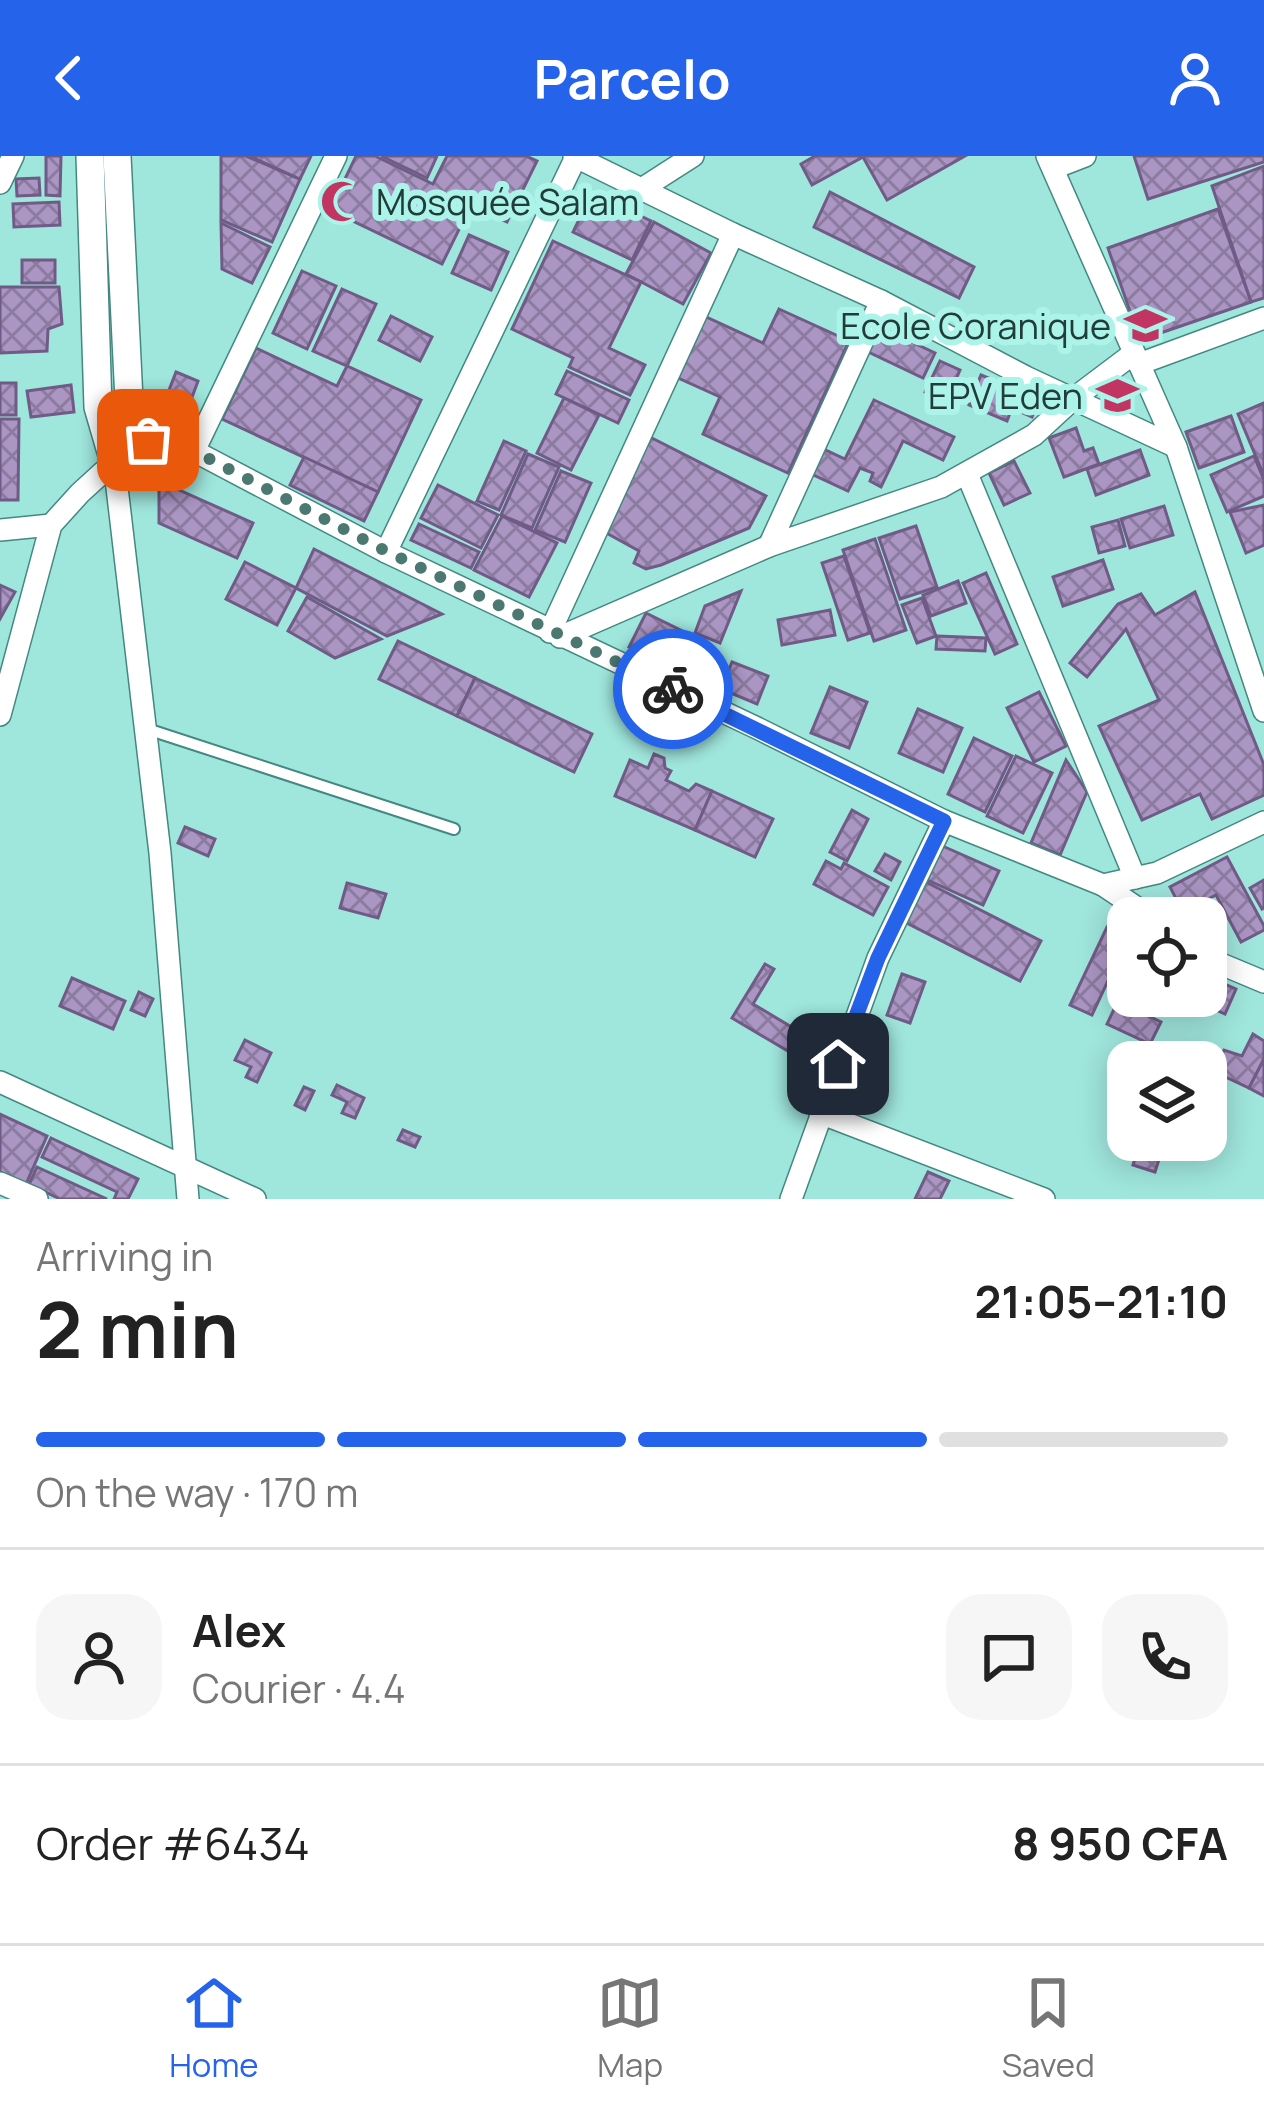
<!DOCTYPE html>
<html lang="en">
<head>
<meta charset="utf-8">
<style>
	body { margin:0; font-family:Manrope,sans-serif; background:#f6f6f6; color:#222; height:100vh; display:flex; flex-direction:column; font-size:45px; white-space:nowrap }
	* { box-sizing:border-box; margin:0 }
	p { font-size:39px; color:#767676 }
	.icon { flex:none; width:66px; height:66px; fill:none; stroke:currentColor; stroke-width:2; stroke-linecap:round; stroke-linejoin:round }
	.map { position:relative; height:1043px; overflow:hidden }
	.drawer { display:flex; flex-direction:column; background:#fff; flex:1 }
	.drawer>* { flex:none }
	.fabs { position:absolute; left:1107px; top:741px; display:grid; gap:24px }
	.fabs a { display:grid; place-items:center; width:120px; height:120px; border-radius:24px; background:#fff; box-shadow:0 6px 30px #0003; font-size:60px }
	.pin { position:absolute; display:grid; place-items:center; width:102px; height:102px; color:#fff; margin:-51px; border-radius:24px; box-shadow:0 6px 18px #0006 }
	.courier { position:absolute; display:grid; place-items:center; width:120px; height:120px; margin:-60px; border:9px solid #2563eb; border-radius:50%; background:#fff; color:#222; box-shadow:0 3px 15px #0007 }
	.summary em { font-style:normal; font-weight:700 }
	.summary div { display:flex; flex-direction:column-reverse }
	.summary { display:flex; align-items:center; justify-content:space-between; height:204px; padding:0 36px }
	h1 { font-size:78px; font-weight:700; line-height:90px }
	.bar { display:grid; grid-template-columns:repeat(4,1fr); gap:18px 12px; align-content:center; height:144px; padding:0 36px }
	.bar i { height:15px; border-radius:9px; background:#e0e0e0 }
	.bar .selected { background:#2563eb }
	.bar p { grid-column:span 4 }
	.line { display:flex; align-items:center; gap:30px; padding:0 36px; border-top:3px solid #e0e0e0 }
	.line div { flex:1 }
	.round { display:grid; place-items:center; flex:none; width:126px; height:126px; border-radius:36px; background:#f6f6f6 }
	header { display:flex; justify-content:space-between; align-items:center; height:156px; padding:0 36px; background:#2563eb; color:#fff; font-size:54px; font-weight:700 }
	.menu { display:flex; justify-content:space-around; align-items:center; height:168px; border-top:3px solid #e0e0e0; background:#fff; font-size:33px; color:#767676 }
	.menu a { display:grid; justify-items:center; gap:6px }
	.menu .selected { color:#2563eb }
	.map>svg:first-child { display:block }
	.building { fill:url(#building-cross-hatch); stroke:#705b86; stroke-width:3 }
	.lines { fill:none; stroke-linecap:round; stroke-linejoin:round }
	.service-casing { stroke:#438881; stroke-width:14 }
	.minor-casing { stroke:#438881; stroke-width:24 }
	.tertiary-casing { stroke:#438881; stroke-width:30 }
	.service { stroke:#fff; stroke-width:10 }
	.minor { stroke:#fff; stroke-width:21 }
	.tertiary { stroke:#fff; stroke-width:27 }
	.done { stroke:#4c7872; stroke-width:12; stroke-dasharray:0 21.6 }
	.route { stroke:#2563eb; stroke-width:15 }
	.labels { text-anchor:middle; stroke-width:12; stroke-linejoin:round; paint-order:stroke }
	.poi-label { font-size:36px; fill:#203d39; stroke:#acf3ea; text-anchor:end }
</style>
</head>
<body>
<header><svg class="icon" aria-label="back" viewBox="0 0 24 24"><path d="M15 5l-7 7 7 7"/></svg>Parcelo<svg class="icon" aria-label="person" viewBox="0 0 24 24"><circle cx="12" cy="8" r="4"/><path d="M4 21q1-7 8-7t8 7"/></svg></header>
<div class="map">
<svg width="1264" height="1043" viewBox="0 0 1264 1043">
	<defs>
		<pattern id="building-cross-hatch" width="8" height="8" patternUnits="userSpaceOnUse" patternTransform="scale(3)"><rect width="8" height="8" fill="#ab95c3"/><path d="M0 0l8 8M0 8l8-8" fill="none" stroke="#8b7b9f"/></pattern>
	</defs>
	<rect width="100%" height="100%" fill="#9fe6dd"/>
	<g class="building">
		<polygon points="46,0 61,0 60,40 46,39"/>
		<polygon points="221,0 246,0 300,23 272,86 221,64"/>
		<polygon points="249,0 311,0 300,23"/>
		<polygon points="356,0 375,0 433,28 447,0 526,0 537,5 507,66 471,49 442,108 330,54"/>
		<polygon points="381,0 437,0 427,22"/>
		<polygon points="815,0 965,0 887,44 863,1 812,29 801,8"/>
		<polygon points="1134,0 1264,0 1264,6 1148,43"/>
		<polygon points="1264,10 1264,142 1251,146 1212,30"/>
		<polygon points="39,22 40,39 17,40 16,23"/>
		<polygon points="830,36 974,111 959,142 814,71"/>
		<polygon points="592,37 651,65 632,104 573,76"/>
		<polygon points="59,46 60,69 14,71 13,48"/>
		<polygon points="1218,53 1251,146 1140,184 1108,92"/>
		<polygon points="654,66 711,97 683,148 626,118"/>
		<polygon points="221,67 270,91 252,127 222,113"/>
		<polygon points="469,79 508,96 491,134 452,117"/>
		<polygon points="553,85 641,126 609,192 645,209 630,239 569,211 573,202 512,173"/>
		<rect x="22" y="104" width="33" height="23"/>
		<polygon points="302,115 336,130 307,193 273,177"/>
		<polygon points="0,131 59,131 62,168 48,173 47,195 0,197"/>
		<polygon points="342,133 376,148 347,210 313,195"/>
		<polygon points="779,153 849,185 788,317 703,278 720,241 676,221 704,160 763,187"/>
		<polygon points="391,160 432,181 420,205 379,184"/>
		<polygon points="871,167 935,197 923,222 860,192"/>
		<polygon points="256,192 337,230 347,210 421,244 378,336 222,263"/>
		<polygon points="940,205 960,214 946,246 925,236"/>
		<polygon points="567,215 629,244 618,267 556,238"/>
		<polygon points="176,216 198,225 182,268 159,260"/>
		<polygon points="981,219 1039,243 1032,261 1012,252 1007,265 969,249"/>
		<rect x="0" y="227" width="16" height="32"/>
		<polygon points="71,229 74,256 31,261 27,235"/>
		<polygon points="564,242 599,259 571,314 537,297"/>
		<polygon points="874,244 954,281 943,304 903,285 881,331 870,325 873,317 860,312 848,335 805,315 817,290 845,303"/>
		<polygon points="1264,247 1264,320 1238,258"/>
		<polygon points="1231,260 1244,296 1199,312 1186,276"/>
		<polygon points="0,263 19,263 18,344 0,344"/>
		<polygon points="1076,272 1084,295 1093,292 1099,308 1064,321 1049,282"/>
		<polygon points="646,279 766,340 749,372 661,409 646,413 634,407 639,395 599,373"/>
		<polygon points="504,285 526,295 499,354 477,345"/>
		<polygon points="1140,294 1149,319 1096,339 1087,313"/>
		<polygon points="528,298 559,311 532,372 501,359"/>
		<polygon points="1254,300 1264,324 1264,340 1227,356 1211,319"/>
		<polygon points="304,301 378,336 364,365 290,329"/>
		<polygon points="1014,305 1030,337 1004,349 989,317"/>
		<polygon points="561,315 591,327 565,386 535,374"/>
		<polygon points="159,325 253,367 237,402 159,367"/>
		<polygon points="438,329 498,359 481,392 421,362"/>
		<polygon points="1264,349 1264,389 1246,397 1230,356"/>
		<polygon points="1164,350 1173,379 1130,392 1121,363"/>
		<polygon points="502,360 557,387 529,441 474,414"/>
		<polygon points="1118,364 1125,390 1099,397 1092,371"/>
		<polygon points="419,368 479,396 471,412 411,384"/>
		<polygon points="916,370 937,431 900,443 879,382"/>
		<polygon points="875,383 906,474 874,485 843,394"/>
		<polygon points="314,393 442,458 387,480 296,432"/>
		<polygon points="844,400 870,477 848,484 822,407"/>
		<polygon points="1103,404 1113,433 1063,450 1053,421"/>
		<polygon points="245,406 296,432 277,469 226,443"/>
		<polygon points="986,417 1017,488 995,498 963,427"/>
		<polygon points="958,425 966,447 931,460 923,439"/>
		<polygon points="0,429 15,436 0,463"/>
		<polygon points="741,435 720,487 695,477 705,450"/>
		<polygon points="1195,436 1264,609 1264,639 1212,663 1200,638 1142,664 1099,570 1159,544 1126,473 1087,521 1070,507 1118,448 1141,438 1155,459"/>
		<polygon points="307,441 381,483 335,502 288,475"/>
		<polygon points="922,442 936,480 917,487 902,449"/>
		<polygon points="830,454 835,479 782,489 778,464"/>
		<polygon points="646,457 711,489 694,523 629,491"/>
		<polygon points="937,480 986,482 985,495 936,493"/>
		<polygon points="398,485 475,522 457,560 379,523"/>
		<polygon points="732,506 768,520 757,548 721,533"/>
		<polygon points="475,522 592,578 574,616 457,560"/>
		<polygon points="830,531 867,546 849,592 811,577"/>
		<polygon points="1039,536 1066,590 1034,606 1007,552"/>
		<polygon points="918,553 962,572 943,616 899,597"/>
		<polygon points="974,582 1012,600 985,656 948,638"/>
		<polygon points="654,598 664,602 665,612 671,615 666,624 689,635 696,628 712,635 695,674 615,640 630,604 648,612"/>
		<polygon points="1016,600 1052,617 1023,677 987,660"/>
		<polygon points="1066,604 1087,636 1060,699 1031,687"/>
		<polygon points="712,635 773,663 755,701 695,674"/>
		<polygon points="852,654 868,663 847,705 830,696"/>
		<polygon points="185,671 215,683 208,700 178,687"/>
		<polygon points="938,688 999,715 983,749 923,722"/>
		<polygon points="885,698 900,706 891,724 875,715"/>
		<polygon points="1227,701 1264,770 1264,774 1241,786 1216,739 1183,756 1170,731"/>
		<polygon points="826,705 841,713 844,707 888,731 873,759 814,728"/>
		<polygon points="922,724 1041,785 1020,825 901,764"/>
		<polygon points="1264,724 1264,752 1262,753 1250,732"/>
		<polygon points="347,727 386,738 378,762 340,752"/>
		<polygon points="1107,771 1128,782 1092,859 1070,849"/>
		<polygon points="765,808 774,813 753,848 810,882 798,901 732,862"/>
		<polygon points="902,818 925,826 910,867 887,859"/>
		<polygon points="1206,820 1236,833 1225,858 1192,843 1193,840 1206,840"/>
		<polygon points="72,822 125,845 113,873 60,850"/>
		<polygon points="1128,824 1128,840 1147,840 1140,856 1161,866 1150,888 1107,868"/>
		<polygon points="139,836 153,843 145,860 131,854"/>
		<polygon points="1253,878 1264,885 1264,903 1249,932 1215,916 1224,894 1242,900"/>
		<polygon points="245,884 271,897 257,926 246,921 251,911 235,904"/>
		<polygon points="1264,903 1264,940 1249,932"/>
		<polygon points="337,929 364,942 355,962 342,957 347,946 332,939"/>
		<polygon points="304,931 314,935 305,954 295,949"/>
		<polygon points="0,958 47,980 26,1028 0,1016"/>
		<polygon points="403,974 420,981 415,991 398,984"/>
		<polygon points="51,982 138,1023 128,1043 114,1043 117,1036 42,1001"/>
		<polygon points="1141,984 1165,984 1155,1016 1133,1009"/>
		<polygon points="37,1011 107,1043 60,1043 29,1028"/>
		<polygon points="928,1016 949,1025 940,1043 915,1043"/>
	</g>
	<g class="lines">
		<defs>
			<polyline id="service" points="147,573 454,673"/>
			<g id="minor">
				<polyline points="574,0 733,78 881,145 1026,221 1176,291"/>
				<polyline points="1047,0 1176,291 1264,555"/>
				<polyline points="1054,12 1085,0"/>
				<polyline points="0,27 13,0"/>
				<polyline points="643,32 693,0"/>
				<polyline points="1139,208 1264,162"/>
				<polyline points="194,295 336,0"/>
				<polyline points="114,306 160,697 188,1043"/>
				<polyline points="967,318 1135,722"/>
				<polyline points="0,374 51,369"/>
				<polyline points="769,390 881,145"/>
				<polyline points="386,396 576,1"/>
				<polyline points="550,476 733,78"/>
				<polyline points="560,481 769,390 941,331 1034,279 1073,243 1134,197"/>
				<polyline points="0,559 51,369 80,337 114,306 148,284 194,295 386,396 759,573 944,665"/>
				<polyline points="1103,729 1152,762"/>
				<polyline points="1206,799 1221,808 1264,826"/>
				<polyline points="0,926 255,1043"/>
				<polyline points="820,957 1044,1043"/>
				<polyline points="0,1027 37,1043"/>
				<polyline points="791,1043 878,802 944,665 1103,729 1157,717 1264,666"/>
			</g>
			<g id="tertiary">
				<polyline points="90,0 98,251 114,306"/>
				<polyline points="115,302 129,244 117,0"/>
			</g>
		</defs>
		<use href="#service" class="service-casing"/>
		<use href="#minor" class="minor-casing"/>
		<use href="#tertiary" class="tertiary-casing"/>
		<use href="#service" class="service"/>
		<use href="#minor" class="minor"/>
		<use href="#tertiary" class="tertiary"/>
	</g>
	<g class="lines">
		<polyline class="done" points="148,284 194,295 386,395 673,533"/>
		<polyline class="route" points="673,533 944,665 878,802 838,908"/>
	</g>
	<defs>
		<symbol id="mosque-bare" viewBox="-9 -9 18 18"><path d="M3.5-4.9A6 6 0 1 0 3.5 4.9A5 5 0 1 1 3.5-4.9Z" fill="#c23461" stroke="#acf3ea" stroke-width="2.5" paint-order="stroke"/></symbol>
		<symbol id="school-bare" viewBox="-9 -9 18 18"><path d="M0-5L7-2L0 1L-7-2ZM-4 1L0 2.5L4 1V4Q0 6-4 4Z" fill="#c23461" stroke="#acf3ea" stroke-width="2.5" paint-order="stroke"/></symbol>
	</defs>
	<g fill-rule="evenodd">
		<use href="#mosque-bare" x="312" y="16" width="59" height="59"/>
		<use href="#school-bare" x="1116" y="140" width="59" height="59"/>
		<use href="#school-bare" x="1088" y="210" width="59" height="59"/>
	</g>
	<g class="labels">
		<g class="poi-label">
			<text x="376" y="59" text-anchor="start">Mosquée Salam</text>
			<text x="1111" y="183">Ecole Coranique</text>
			<text x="1083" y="253">EPV Eden</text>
		</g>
	</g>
</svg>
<div class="fabs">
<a><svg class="icon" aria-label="locate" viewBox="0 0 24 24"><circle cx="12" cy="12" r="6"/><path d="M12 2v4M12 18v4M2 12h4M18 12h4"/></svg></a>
<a><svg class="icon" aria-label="layers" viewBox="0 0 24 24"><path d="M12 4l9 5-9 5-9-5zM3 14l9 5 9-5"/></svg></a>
</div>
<div class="pin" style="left:148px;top:284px;background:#ea580c"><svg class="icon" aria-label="bag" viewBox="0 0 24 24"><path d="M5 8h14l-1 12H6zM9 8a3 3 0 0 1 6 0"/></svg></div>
<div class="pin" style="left:838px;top:908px;background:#1f2937"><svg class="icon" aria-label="home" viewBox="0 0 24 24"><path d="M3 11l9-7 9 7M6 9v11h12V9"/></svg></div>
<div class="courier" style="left:673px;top:533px"><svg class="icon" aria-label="bike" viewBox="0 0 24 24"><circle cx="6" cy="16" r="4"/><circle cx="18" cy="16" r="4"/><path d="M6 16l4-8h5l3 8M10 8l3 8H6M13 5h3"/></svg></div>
</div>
<section class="drawer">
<div class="summary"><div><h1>2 min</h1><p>Arriving in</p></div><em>21:05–21:10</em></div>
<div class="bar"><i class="selected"></i><i class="selected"></i><i class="selected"></i><i></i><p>On the way · 170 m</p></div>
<div class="line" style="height:216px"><a class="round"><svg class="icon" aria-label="person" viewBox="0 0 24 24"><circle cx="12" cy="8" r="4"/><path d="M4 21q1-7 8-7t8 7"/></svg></a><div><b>Alex</b><p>Courier · 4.4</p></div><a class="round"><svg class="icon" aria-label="chat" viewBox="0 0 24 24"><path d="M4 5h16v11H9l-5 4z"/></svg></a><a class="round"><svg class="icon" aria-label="phone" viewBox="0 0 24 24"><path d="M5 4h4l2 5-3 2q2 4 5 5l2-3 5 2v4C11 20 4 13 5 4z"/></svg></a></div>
<div class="line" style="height:156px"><div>Order #6434</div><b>8 950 CFA</b></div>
</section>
<nav class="menu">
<a class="selected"><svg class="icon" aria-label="home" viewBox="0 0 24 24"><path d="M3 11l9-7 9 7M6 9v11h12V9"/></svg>Home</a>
<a><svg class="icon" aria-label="map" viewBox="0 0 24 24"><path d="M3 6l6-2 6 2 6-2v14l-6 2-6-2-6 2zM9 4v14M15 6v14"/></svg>Map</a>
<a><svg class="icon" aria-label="saved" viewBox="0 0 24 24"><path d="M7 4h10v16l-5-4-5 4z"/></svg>Saved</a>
</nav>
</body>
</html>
